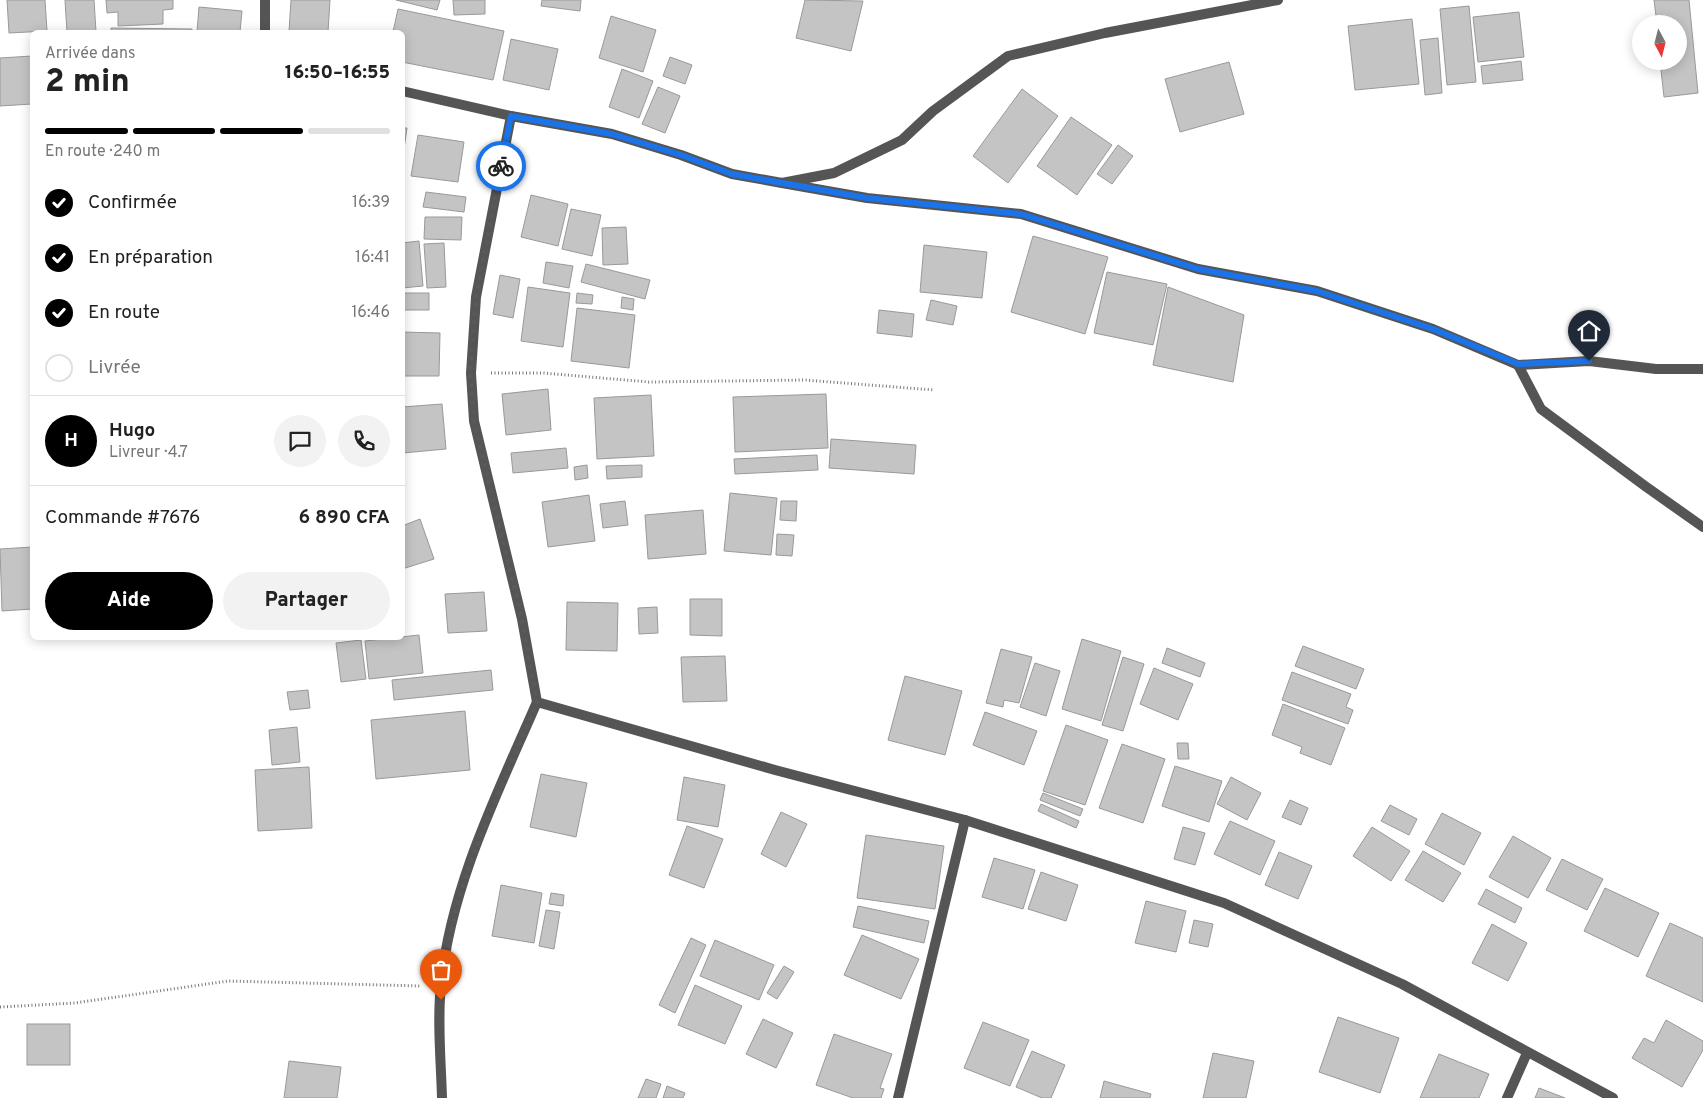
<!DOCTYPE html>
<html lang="fr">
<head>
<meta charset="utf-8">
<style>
	body { margin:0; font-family:Overpass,sans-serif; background:#f2f2f2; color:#222; height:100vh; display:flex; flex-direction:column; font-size:19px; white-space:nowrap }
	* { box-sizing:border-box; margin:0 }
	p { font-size:16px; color:#767676 }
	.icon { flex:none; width:28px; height:28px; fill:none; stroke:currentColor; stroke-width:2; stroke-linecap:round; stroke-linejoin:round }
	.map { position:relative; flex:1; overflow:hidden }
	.sheet { position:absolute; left:30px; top:30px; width:375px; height:610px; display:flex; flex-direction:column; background:#fff; border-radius:8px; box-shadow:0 2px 12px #0003 }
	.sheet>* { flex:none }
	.needle { width:32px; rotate:173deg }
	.fabs { position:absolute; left:1632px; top:15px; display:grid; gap:10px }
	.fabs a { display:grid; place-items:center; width:55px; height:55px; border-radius:50%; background:#fff; box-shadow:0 2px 12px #0003; font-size:25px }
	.pin { position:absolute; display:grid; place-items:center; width:42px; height:42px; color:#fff; margin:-51px -21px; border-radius:50% 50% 50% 0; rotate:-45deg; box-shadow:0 0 5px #0007 }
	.pin .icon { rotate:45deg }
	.courier { position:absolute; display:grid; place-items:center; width:50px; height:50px; margin:-25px; border:4px solid #1a73e8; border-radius:50%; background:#fff; color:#222; box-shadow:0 1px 6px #0007 }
	.head em { font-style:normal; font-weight:800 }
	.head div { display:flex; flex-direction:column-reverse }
	.head { display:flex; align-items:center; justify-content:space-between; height:85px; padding:0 15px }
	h1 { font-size:32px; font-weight:800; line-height:38px }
	.bar { display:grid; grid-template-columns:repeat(4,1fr); gap:8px 5px; align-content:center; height:60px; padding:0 15px }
	.bar i { height:6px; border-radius:4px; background:#e0e0e0 }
	.bar .on { background:#000 }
	.bar p { grid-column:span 4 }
	.line { display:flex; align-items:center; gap:12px; padding:0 15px; border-top:1px solid #e0e0e0 }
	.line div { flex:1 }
	.round { display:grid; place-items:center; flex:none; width:52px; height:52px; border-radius:26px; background:#f2f2f2 }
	ol { padding:0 15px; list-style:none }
	li { display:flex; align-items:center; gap:15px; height:55px }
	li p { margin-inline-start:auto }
	li .icon { padding:5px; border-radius:50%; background:#000; color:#fff; stroke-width:4 }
	li:last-child { color:#767676 }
	li i { width:28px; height:28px; border:2px solid #e0e0e0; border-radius:50% }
	.button { display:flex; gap:10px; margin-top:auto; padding:10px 15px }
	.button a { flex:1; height:58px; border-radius:30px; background:#000; color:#fff; font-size:20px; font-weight:800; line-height:58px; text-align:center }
	.button a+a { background:#f2f2f2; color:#222 }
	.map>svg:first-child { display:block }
	.building { fill:#c4c4c4; stroke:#999 }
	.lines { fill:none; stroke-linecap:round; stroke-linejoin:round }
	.path { stroke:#777; stroke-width:3; stroke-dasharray:1 2.5; stroke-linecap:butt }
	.street { stroke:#555; stroke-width:10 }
	.done { stroke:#595959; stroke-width:5; stroke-dasharray:0 9 }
	.route { stroke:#1a73e8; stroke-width:6 }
</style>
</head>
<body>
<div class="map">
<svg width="1703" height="1098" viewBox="0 0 1703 1098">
	<rect width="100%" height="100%" fill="#fff"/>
	<g class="building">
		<polygon points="7,0 45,0 47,31 9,33"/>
		<polygon points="65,0 94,0 96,32 67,32"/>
		<polygon points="106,0 173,0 173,9 163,10 163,24 118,26 118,12 107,13"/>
		<polygon points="291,0 330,0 328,32 289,32"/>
		<polygon points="396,0 440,0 437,10"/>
		<polygon points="453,0 485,0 485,14 454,15"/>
		<polygon points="542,0 581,0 580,11 541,6"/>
		<polygon points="805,0 863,1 851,51 796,38"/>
		<polygon points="1654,0 1689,0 1698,93 1664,97 1660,61 1679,61 1679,24 1657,24"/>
		<polygon points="1469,6 1476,82 1447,85 1440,9"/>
		<polygon points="199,7 242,11 240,32 197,32"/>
		<polygon points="398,9 504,31 493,80 402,62 402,32 393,32"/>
		<polygon points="1519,12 1524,57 1478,62 1473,17"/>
		<polygon points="611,16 656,30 643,72 599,58"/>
		<polygon points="1412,19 1419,84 1355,90 1348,26"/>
		<polygon points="111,28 192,29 192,32 111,32"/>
		<polygon points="1438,38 1442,93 1425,95 1420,40"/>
		<polygon points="511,39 558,49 549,90 503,80"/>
		<polygon points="32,56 32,104 0,106 0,58"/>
		<polygon points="670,57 692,65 685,84 663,76"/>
		<polygon points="1521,61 1523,80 1483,84 1481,66"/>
		<polygon points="1229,62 1244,114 1180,132 1165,79"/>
		<polygon points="622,69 653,81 639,118 609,107"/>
		<polygon points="658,87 680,96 665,133 642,124"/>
		<polygon points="1022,89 1058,116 1008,183 973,156"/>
		<polygon points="1071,117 1112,145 1077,195 1037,166"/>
		<polygon points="402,128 407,128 402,163"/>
		<polygon points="418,135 464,142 458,182 411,176"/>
		<polygon points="1118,145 1133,156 1112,184 1097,174"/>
		<polygon points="426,192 466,197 464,212 423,207"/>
		<polygon points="531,195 568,204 558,246 521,237"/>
		<polygon points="571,209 601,215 592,256 562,249"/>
		<polygon points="425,217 462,217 461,240 424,239"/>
		<polygon points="626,227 628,264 603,265 602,228"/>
		<polygon points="1033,236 1108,257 1085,334 1011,312"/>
		<polygon points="419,241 423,286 402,288 402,243"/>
		<polygon points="444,243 446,287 427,288 424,244"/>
		<polygon points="924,245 987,252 982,298 920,292"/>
		<polygon points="546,262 573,266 569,288 543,283"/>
		<polygon points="586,264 650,280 645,299 581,282"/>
		<polygon points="1107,272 1167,284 1153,345 1094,333"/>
		<polygon points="500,275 520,279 513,318 493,314"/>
		<polygon points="528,287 570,293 563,347 521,341"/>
		<polygon points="1168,287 1244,315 1233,382 1153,365"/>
		<rect x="402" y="293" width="27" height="17"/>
		<polygon points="577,293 593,295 592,304 576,303"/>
		<polygon points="622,297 634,299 633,310 621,308"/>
		<polygon points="931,300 957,306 953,325 926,320"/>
		<polygon points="577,308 635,315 629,368 571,361"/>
		<polygon points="879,310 914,314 912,337 877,333"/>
		<polygon points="402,332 440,333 439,376 402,376"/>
		<polygon points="548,389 551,430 506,435 502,394"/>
		<polygon points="826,394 828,448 735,452 733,397"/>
		<polygon points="651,395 654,456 597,459 594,398"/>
		<polygon points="442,404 446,449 403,453 402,407"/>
		<polygon points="831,439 916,445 914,474 829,468"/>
		<polygon points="566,448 568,468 513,473 511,453"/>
		<polygon points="817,455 818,470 735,474 734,459"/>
		<polygon points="587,465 588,478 575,480 574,467"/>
		<polygon points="642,465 642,477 607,479 606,466"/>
		<polygon points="730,493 777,498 771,555 724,551"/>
		<polygon points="589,495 595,541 548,547 542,502"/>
		<polygon points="625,501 628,525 603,528 600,504"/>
		<polygon points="781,501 797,501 796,521 780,520"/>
		<polygon points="703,510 706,554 648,559 645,515"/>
		<polygon points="420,519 434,559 402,569 402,526"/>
		<polygon points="777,534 794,535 792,556 776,555"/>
		<polygon points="32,547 32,614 32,609 2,611 0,549"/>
		<polygon points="484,592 487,631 448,633 445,594"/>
		<polygon points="690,599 722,599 722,636 690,635"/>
		<polygon points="567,602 618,603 617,651 566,650"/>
		<polygon points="657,607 658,633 639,634 638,608"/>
		<polygon points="419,635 423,673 369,679 365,641"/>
		<polygon points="1082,639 1121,651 1101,721 1062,709"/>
		<polygon points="361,640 366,679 341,682 336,643"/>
		<polygon points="1303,646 1364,669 1356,689 1295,666"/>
		<polygon points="1167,648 1205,663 1200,677 1162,663"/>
		<polygon points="1001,649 1032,657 1019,703 1004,700 1003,707 986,703"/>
		<polygon points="725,656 727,701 683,702 681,657"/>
		<polygon points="1123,657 1144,664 1123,731 1102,725"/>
		<polygon points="1035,663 1060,671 1046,716 1020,707"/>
		<polygon points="1154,668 1193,684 1178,720 1140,704"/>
		<polygon points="491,670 493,690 394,700 392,680"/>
		<polygon points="1292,672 1351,694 1346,707 1353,710 1348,724 1282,700"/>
		<polygon points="905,676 962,691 945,755 888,740"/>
		<polygon points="308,690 310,708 290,710 287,692"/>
		<polygon points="1283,704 1345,728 1331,765 1300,753 1302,747 1272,735"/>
		<polygon points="465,711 470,770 376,779 371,720"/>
		<polygon points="985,712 1037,731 1024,765 973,745"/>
		<polygon points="1066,725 1108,740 1085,805 1043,791"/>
		<polygon points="297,727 300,762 272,765 269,730"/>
		<polygon points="1177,743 1188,743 1189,759 1178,759"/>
		<polygon points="1122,744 1165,759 1143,823 1099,808"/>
		<polygon points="1175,766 1222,781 1209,822 1162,806"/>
		<polygon points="309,767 312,828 258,831 255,770"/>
		<polygon points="541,774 587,783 576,837 530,827"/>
		<polygon points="684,777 725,785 718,827 677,820"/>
		<polygon points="1231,777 1261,793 1247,820 1217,804"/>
		<polygon points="1043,793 1083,809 1080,816 1040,800"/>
		<polygon points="1290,800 1308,808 1301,825 1282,817"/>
		<polygon points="1041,804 1079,821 1076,828 1038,811"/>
		<polygon points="1390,805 1417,819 1409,835 1381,821"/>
		<polygon points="781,812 807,824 786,867 761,854"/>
		<polygon points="1442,813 1481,833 1464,865 1425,844"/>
		<polygon points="1230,821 1275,841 1260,875 1214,854"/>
		<polygon points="687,826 723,839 704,888 669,875"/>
		<polygon points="1183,827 1205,833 1195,865 1174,859"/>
		<polygon points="1372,827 1410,851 1391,881 1353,856"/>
		<polygon points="866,835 944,846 935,909 857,898"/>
		<polygon points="1513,836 1551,858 1528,898 1489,877"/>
		<polygon points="1423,851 1461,873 1443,902 1405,880"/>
		<polygon points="1279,852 1312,866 1298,899 1265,885"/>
		<polygon points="994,858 1035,870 1023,909 982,897"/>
		<polygon points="1562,859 1603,879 1587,910 1546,890"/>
		<polygon points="1041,872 1078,885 1066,921 1028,909"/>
		<polygon points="501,885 542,893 534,943 492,936"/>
		<polygon points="1605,888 1659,913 1638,957 1584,931"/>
		<polygon points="1486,889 1522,908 1515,923 1478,904"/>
		<polygon points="551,893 564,895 563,906 549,904"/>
		<polygon points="1146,901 1186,911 1176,952 1135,943"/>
		<polygon points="858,906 929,921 924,943 853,927"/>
		<polygon points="546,910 560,912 554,949 539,946"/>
		<polygon points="1194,920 1213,924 1208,947 1189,943"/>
		<polygon points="1670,923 1703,938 1703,1002 1646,976"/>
		<polygon points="1492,924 1527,943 1508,981 1472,963"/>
		<polygon points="862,935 919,959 901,999 844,975"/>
		<polygon points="691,938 706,945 675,1013 659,1005"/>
		<polygon points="715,940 774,965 759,1000 700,976"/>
		<polygon points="784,966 794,972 777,999 767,993"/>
		<polygon points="695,985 742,1006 725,1044 678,1025"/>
		<polygon points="1338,1017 1399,1038 1380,1093 1319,1072"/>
		<polygon points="763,1019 793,1033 776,1068 746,1054"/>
		<polygon points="1666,1020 1703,1041 1703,1050 1682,1087 1632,1058 1644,1038 1654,1043"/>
		<polygon points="983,1022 1029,1040 1010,1086 964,1068"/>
		<rect x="27" y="1024" width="43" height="41"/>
		<polygon points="834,1034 892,1054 880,1088 884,1089 881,1098 853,1098 816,1085"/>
		<polygon points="1032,1051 1065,1065 1051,1098 1042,1098 1016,1087"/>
		<polygon points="1213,1053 1254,1061 1246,1098 1203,1098"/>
		<polygon points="1439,1054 1489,1074 1479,1098 1420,1098"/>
		<polygon points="289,1061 341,1067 337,1098 284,1098"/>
		<polygon points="646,1079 661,1084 656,1098 638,1098"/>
		<polygon points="1104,1081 1151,1094 1150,1098 1100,1098"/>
		<polygon points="667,1086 685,1093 683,1098 663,1098"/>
		<polygon points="1539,1088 1565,1098 1535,1098"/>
	</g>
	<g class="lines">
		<g class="path">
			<polyline points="491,373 543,373 649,382 805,380 934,390"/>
			<polyline points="0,1007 75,1003 228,981 420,986"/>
		</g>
		<g class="street">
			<polyline points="265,32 265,0"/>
			<polyline points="402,91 511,116 476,297 471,373 474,421 522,619 537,702 775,770 965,820 1224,903 1402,984 1613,1098"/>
			<polyline points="511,116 612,134 681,155 732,174 782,183 834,173 902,140 933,111 1008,56 1105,33 1278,0"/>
			<polyline points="782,183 867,198 1021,214 1198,269 1317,291 1433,329 1518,365 1589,361 1656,369 1703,369"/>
			<polyline points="1518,365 1541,409 1645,486 1703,527"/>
			<path d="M 442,1098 C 441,1061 437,1021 441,984 C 451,885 498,792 537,702"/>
			<polyline points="898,1098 965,820"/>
			<polyline points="1507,1098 1527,1053"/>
		</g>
	</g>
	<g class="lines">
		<polyline class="done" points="441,1000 441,984 455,913 472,858 537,702 522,619 474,421 470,373 476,298 501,166"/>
		<polyline class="route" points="501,166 511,116 612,134 681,155 732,174 867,198 1021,214 1198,269 1317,291 1433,329 1518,364 1589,361"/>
	</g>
</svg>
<div class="fabs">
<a><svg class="needle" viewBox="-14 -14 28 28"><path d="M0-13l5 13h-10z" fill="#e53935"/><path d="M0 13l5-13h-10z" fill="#767676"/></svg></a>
</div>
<div class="pin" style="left:441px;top:1000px;background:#ea580c"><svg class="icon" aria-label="bag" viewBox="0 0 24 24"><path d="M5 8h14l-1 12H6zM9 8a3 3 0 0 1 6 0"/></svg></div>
<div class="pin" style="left:1589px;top:361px;background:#1f2937"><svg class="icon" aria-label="home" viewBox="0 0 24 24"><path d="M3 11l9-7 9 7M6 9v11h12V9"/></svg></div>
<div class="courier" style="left:501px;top:166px"><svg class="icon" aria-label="bike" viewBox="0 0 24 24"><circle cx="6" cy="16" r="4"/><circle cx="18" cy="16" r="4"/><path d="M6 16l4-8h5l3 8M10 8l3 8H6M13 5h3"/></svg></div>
<section class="sheet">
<div class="head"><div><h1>2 min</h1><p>Arrivée dans</p></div><em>16:50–16:55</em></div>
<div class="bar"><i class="on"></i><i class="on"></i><i class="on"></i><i></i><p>En route · 240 m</p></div>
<ol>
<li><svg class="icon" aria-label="check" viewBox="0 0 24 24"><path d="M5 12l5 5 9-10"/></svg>Confirmée<p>16:39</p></li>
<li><svg class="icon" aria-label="check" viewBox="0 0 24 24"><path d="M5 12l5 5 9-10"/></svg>En préparation<p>16:41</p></li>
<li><svg class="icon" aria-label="check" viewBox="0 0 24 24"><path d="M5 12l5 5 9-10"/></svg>En route<p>16:46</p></li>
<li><i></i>Livrée</li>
</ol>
<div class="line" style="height:90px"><b class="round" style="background:#000;color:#fff">H</b><div><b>Hugo</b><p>Livreur · 4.7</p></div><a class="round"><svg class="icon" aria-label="chat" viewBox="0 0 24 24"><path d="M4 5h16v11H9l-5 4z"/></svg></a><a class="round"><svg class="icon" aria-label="phone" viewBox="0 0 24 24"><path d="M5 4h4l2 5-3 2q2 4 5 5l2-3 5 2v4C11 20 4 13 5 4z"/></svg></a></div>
<div class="line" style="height:65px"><div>Commande #7676</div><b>6 890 CFA</b></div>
<div class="button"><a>Aide</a><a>Partager</a></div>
</section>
</div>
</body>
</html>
